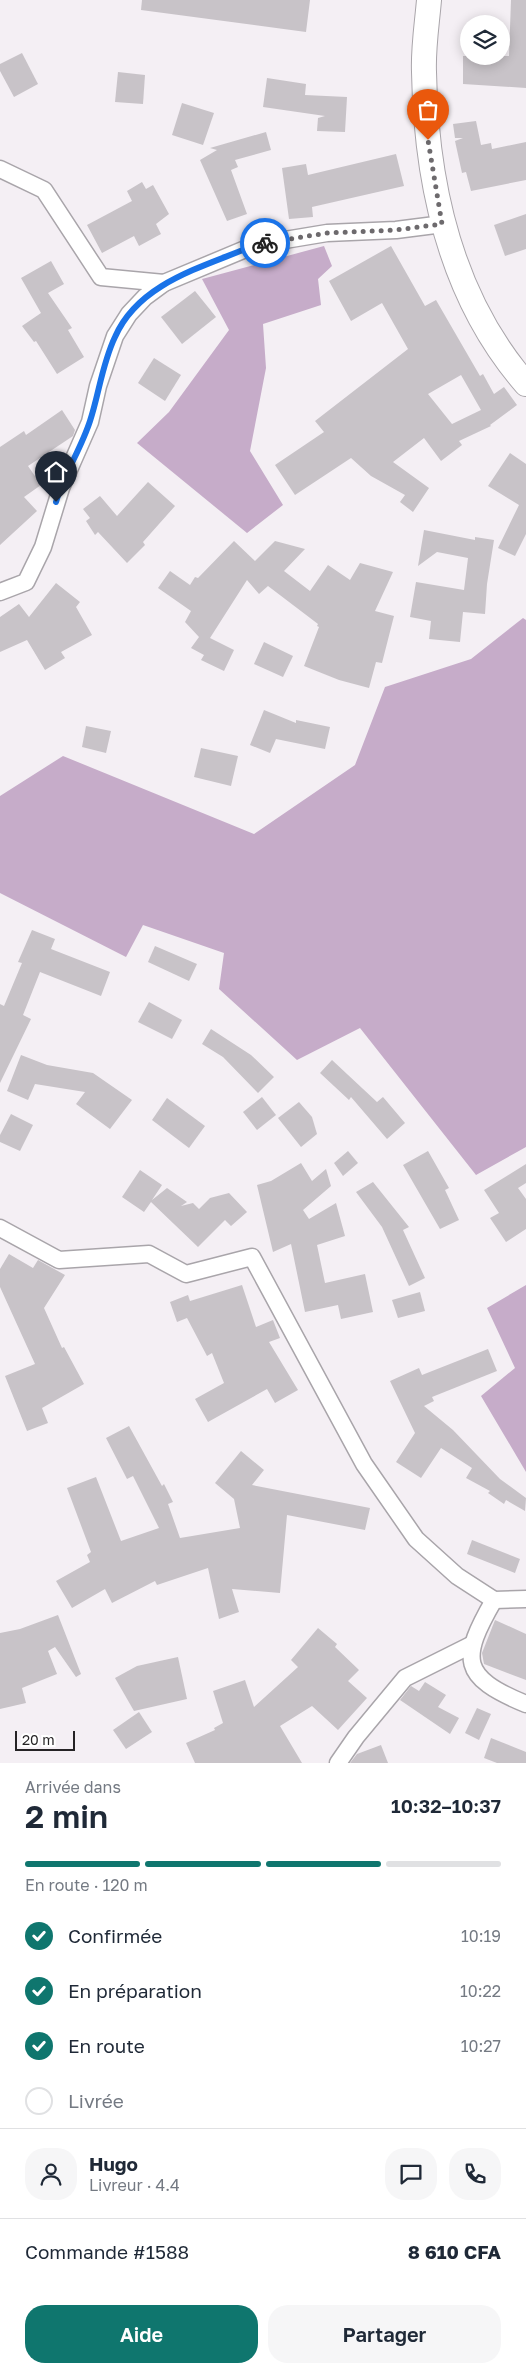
<!DOCTYPE html>
<html lang="fr">
<head>
<meta charset="utf-8">
<style>
	body { margin:0; font-family:"Golos Text",sans-serif; background:#f6f6f7; color:#1f2937; height:100vh; display:flex; flex-direction:column; font-size:19px; white-space:nowrap }
	* { box-sizing:border-box; margin:0 }
	p { font-size:16px; color:#747a83 }
	.icon { flex:none; width:28px; height:28px; fill:none; stroke:currentColor; stroke-width:2; stroke-linecap:round; stroke-linejoin:round }
	.map { position:relative; height:1763px; overflow:hidden }
	.sheet { display:flex; flex-direction:column; background:#fff; flex:1 }
	.sheet>* { flex:none }
	.buttons { position:absolute; left:460px; top:15px; display:grid; gap:10px }
	.buttons a { display:grid; place-items:center; width:50px; height:50px; border-radius:50%; background:#fff; box-shadow:0 2px 12px #0003; font-size:25px }
	.scale { position:absolute; left:15px; bottom:12px; width:60px; box-sizing:border-box; padding-left:5px; border:2px solid #252325; border-top:0; font-size:14px; line-height:18px; white-space:nowrap; color:#252325; -webkit-text-stroke:4px #fff; paint-order:stroke }
	.pin { position:absolute; display:grid; place-items:center; width:42px; height:42px; color:#fff; margin:-51px -21px; border-radius:50% 50% 50% 0; rotate:-45deg; box-shadow:0 0 5px #0007 }
	.pin .icon { rotate:45deg }
	.courier { position:absolute; display:grid; place-items:center; width:50px; height:50px; margin:-25px; border:4px solid #1a73e8; border-radius:50%; background:#fff; color:#222; box-shadow:0 1px 6px #0007 }
	.overview em { font-style:normal; font-weight:600 }
	.overview div { display:flex; flex-direction:column-reverse }
	.overview { display:flex; align-items:center; justify-content:space-between; height:85px; padding:0 25px }
	h1 { font-size:32px; font-weight:600; line-height:38px }
	.bar { display:grid; grid-template-columns:repeat(4,1fr); gap:8px 5px; align-content:center; height:60px; padding:0 25px }
	.bar i { height:6px; border-radius:4px; background:#e0e1e3 }
	.bar .active { background:#0f766e }
	.bar p { grid-column:span 4 }
	.line { display:flex; align-items:center; gap:12px; padding:0 25px; border-top:1px solid #e0e1e3 }
	.line div { flex:1 }
	.round { display:grid; place-items:center; flex:none; width:52px; height:52px; border-radius:20px; background:#f6f6f7 }
	ol { padding:0 25px; list-style:none }
	li { display:flex; align-items:center; gap:15px; height:55px }
	li p { margin-inline-start:auto }
	li .icon { padding:5px; border-radius:50%; background:#0f766e; color:#fff; stroke-width:4 }
	li:last-child { color:#747a83 }
	li i { width:28px; height:28px; border:2px solid #e0e1e3; border-radius:50% }
	.button { display:flex; gap:10px; margin-top:auto; padding:10px 25px }
	.button a { flex:1; height:58px; border-radius:20px; background:#0f766e; color:#fff; font-size:20px; font-weight:600; line-height:58px; text-align:center }
	.button a+a { background:#f6f6f7; color:#1f2937 }
	.map>svg:first-child { display:block }
	.forest { fill:#c6acc9 }
	.building { fill:#c8c3c8; fill-rule:evenodd }
	.lines { fill:none; stroke-linecap:round; stroke-linejoin:round }
	.street-casing { stroke:#a9a5aa; stroke-width:19 }
	.secondary-casing { stroke:#a9a5aa; stroke-width:26 }
	.street { stroke:#fff; stroke-width:16 }
	.secondary { stroke:#fff; stroke-width:24 }
	.done { stroke:#6d6a6d; stroke-width:5; stroke-dasharray:0 9 }
	.route { stroke:#1a73e8; stroke-width:6 }
</style>
</head>
<body>
<div class="map">
<svg width="526" height="1763" viewBox="0 0 526 1763">
	<rect width="100%" height="100%" fill="#f4eff4"/>
	<g class="forest">
		<polygon points="324,246 332,266 318,279 321,305 263,324 266,368 250,451 283,505 247,533 137,443 169,412 229,330 202,279"/>
		<polygon points="523,618 526,620 526,1147 476,1175 360,1028 297,1060 219,989 224,953 143,925 126,957 0,893 0,796 63,756 254,834 355,765 385,687 471,659"/>
		<polygon points="526,1285 526,1472 481,1396 515,1368 487,1308"/>
	</g>
	<g class="building">
		<polygon points="142,0 310,0 306,32 141,10"/>
		<polygon points="511,0 526,0 526,88 463,84 463,56 509,56"/>
		<polygon points="22,53 38,84 14,97 0,71 0,64"/>
		<polygon points="118,72 145,75 143,104 115,102"/>
		<polygon points="267,78 306,84 305,95 347,97 345,132 317,131 318,118 325,116 263,107"/>
		<polygon points="182,103 214,113 203,145 172,135"/>
		<polygon points="476,121 481,145 491,143 492,149 526,142 526,180 471,191 466,172 462,173 455,141 463,138 455,138 453,124"/>
		<polygon points="266,132 271,150 235,160 238,167 231,170 247,214 227,221 200,160 217,150 210,148"/>
		<polygon points="396,154 404,186 312,207 313,217 289,219 282,168 306,164 308,175"/>
		<polygon points="142,182 146,189 153,185 169,214 156,224 161,234 139,246 134,236 102,253 87,225 132,201 127,191"/>
		<polygon points="526,214 526,249 505,256 494,225"/>
		<path d="M 391,246 L 425,306 L 436,300 L 480,376 L 483,374 L 494,394 L 504,387 L 517,405 L 490,425 L 491,426 L 459,441 L 462,445 L 441,461 L 424,438 L 393,462 L 429,488 L 413,512 L 400,502 L 405,495 L 371,476 L 351,458 L 295,495 L 275,465 L 324,432 L 315,421 L 408,349 L 382,303 L 351,321 L 329,281 ZM 461,375 L 481,410 L 452,424 L 428,394 Z"/>
		<polygon points="51,261 64,284 48,293 72,328 68,330 84,357 57,374 36,341 34,342 22,326 41,313 21,278"/>
		<polygon points="195,291 216,317 182,344 161,317"/>
		<polygon points="154,358 181,375 165,401 138,383"/>
		<polygon points="62,410 75,430 73,436 28,466 41,485 24,497 37,511 0,545 0,447 24,431 26,435"/>
		<polygon points="510,453 526,464 526,534 515,556 498,548 519,505 488,486"/>
		<polygon points="148,482 175,506 143,542 145,545 127,563 98,532 95,535 86,521 90,518 83,509 100,496 117,516"/>
		<polygon points="424,530 475,540 475,537 494,540 487,584 485,614 463,612 460,642 429,639 431,621 410,617 416,582 464,590 468,558 437,552 418,566"/>
		<polygon points="234,541 255,561 275,541 305,549 284,571 310,591 328,565 350,580 360,563 393,572 375,611 394,616 382,663 376,662 369,688 339,680 304,666 319,627 317,626 318,624 268,586 259,594 247,580 210,638 234,650 224,671 201,660 204,655 191,648 199,637 185,622 191,611 158,588 170,571 190,585 195,577 198,578"/>
		<polygon points="56,583 80,602 76,607 92,635 61,652 65,658 45,670 27,640 0,652 0,617 19,604 29,617"/>
		<polygon points="264,642 293,656 283,677 254,664"/>
		<polygon points="264,710 296,723 296,720 330,727 325,749 276,739 270,753 250,745"/>
		<polygon points="86,726 111,731 106,753 82,747"/>
		<polygon points="201,748 238,756 231,786 194,777"/>
		<polygon points="32,930 55,939 51,949 110,972 101,996 40,972 23,1015 31,1019 0,1083 0,1004 4,1006 22,963 18,962"/>
		<polygon points="155,946 197,964 189,981 148,962"/>
		<polygon points="149,1002 182,1020 172,1039 138,1022"/>
		<polygon points="211,1029 251,1055 274,1077 258,1093 223,1057 202,1044"/>
		<polygon points="21,1055 47,1065 93,1073 132,1100 110,1129 76,1104 85,1092 35,1084 28,1100 7,1091"/>
		<polygon points="332,1060 377,1102 383,1097 405,1123 387,1139 351,1097 349,1100 320,1073"/>
		<polygon points="262,1097 276,1115 257,1130 243,1112"/>
		<polygon points="167,1098 205,1126 189,1148 152,1120"/>
		<polygon points="299,1102 312,1117 317,1134 301,1147 278,1118"/>
		<polygon points="11,1114 33,1125 20,1151 0,1142 0,1135"/>
		<polygon points="348,1151 358,1163 343,1176 334,1163"/>
		<polygon points="428,1151 449,1188 445,1190 459,1220 440,1229 403,1165"/>
		<polygon points="301,1163 312,1181 326,1169 331,1186 303,1210 309,1219 336,1203 345,1236 317,1245 325,1283 365,1274 373,1312 341,1319 338,1305 305,1312 291,1244 273,1252 257,1185 271,1181"/>
		<polygon points="526,1164 526,1183 518,1188 526,1199 526,1229 506,1242 490,1218 499,1213 484,1190"/>
		<polygon points="140,1170 162,1185 152,1200 167,1188 187,1202 181,1206 193,1203 199,1209 210,1198 229,1193 247,1212 231,1226 225,1220 198,1247 151,1202 144,1212 122,1197"/>
		<polygon points="373,1182 409,1227 403,1230 425,1278 409,1286 382,1227 356,1192"/>
		<polygon points="9,1254 33,1268 38,1260 65,1275 44,1308 62,1348 64,1347 84,1384 42,1408 48,1423 27,1431 5,1376 35,1364 0,1287 0,1269"/>
		<polygon points="242,1285 256,1327 273,1320 280,1338 269,1342 298,1390 275,1403 267,1389 208,1422 195,1399 224,1383 212,1353 207,1356 187,1318 177,1322 170,1302 188,1295 190,1301"/>
		<polygon points="420,1292 425,1311 398,1318 392,1300"/>
		<polygon points="488,1349 497,1371 432,1397 434,1401 424,1406 453,1430 500,1479 526,1498 525,1511 506,1500 504,1504 488,1493 490,1491 466,1478 472,1468 441,1448 421,1478 396,1462 415,1433 390,1381 419,1368 422,1375"/>
		<polygon points="129,1426 162,1486 164,1484 173,1502 168,1504 180,1538 240,1528 234,1499 215,1483 241,1451 264,1470 252,1485 370,1508 365,1530 287,1515 280,1593 232,1589 239,1612 219,1619 208,1568 157,1585 155,1581 112,1603 105,1589 72,1608 56,1581 90,1562 87,1555 91,1552 67,1488 96,1477 121,1541 159,1528 133,1476 127,1479 106,1438"/>
		<polygon points="472,1540 520,1559 515,1573 467,1554"/>
		<polygon points="58,1615 81,1674 76,1677 55,1647 48,1651 57,1674 22,1688 26,1703 0,1709 0,1633 20,1629"/>
		<polygon points="495,1620 526,1634 526,1680 484,1664 482,1653"/>
		<polygon points="318,1628 337,1644 335,1647 359,1670 348,1681 367,1698 338,1730 312,1706 280,1726 302,1763 195,1763 186,1743 215,1730 214,1728 223,1723 213,1691 245,1680 254,1707 298,1667 291,1660"/>
		<polygon points="178,1657 187,1699 134,1711 115,1678 137,1666"/>
		<polygon points="425,1682 446,1695 438,1707 459,1718 450,1734 400,1700 411,1686 419,1691"/>
		<polygon points="477,1708 491,1714 479,1740 465,1733"/>
		<polygon points="139,1712 152,1732 126,1749 113,1730"/>
		<polygon points="491,1738 526,1752 526,1763 497,1763 484,1758"/>
		<polygon points="381,1745 388,1763 350,1763 357,1754"/>
	</g>
	<g class="lines">
		<defs>
			<g id="street">
				<polyline points="0,169 44,190 101,277 164,283"/>
				<polyline points="0,592 26,582 43,547 61,488 90,422 98,386 115,336 129,314 145,297 164,283 255,245 327,233 396,230 443,224"/>
				<polyline points="0,1228 59,1260 149,1254 186,1274 252,1257 364,1464 416,1539 457,1576 494,1600 526,1599"/>
				<path d="M 494,1600 C 460,1659 460,1677 526,1704"/>
				<polyline points="338,1763 356,1737 405,1678 471,1645"/>
			</g>
			<path id="secondary" d="M 429,0 C 427,24 423,48 424,72 C 426,185 451,298 526,384"/>
		</defs>
		<use href="#street" class="street-casing"/>
		<use href="#secondary" class="secondary-casing"/>
		<use href="#street" class="street"/>
		<use href="#secondary" class="secondary"/>
	</g>
	<g class="lines">
		<polyline class="done" points="265,243 327,233 396,230 442,224 428,140"/>
		<path class="route" d="M 56,502 C 64,474 81,449 90,421 C 99,394 102,364 115,337 C 139,282 204,267 255,245 L 265,243"/>
	</g>
</svg>
<div class="buttons">
<a><svg class="icon" aria-label="layers" viewBox="0 0 24 24"><path d="M12 4l9 5-9 5-9-5zM3 14l9 5 9-5"/></svg></a>
</div>
<div class="scale">20 m</div>
<div class="pin" style="left:428px;top:140px;background:#ea580c"><svg class="icon" aria-label="bag" viewBox="0 0 24 24"><path d="M5 8h14l-1 12H6zM9 8a3 3 0 0 1 6 0"/></svg></div>
<div class="pin" style="left:56px;top:502px;background:#1f2937"><svg class="icon" aria-label="home" viewBox="0 0 24 24"><path d="M3 11l9-7 9 7M6 9v11h12V9"/></svg></div>
<div class="courier" style="left:265px;top:243px"><svg class="icon" aria-label="bike" viewBox="0 0 24 24"><circle cx="6" cy="16" r="4"/><circle cx="18" cy="16" r="4"/><path d="M6 16l4-8h5l3 8M10 8l3 8H6M13 5h3"/></svg></div>
</div>
<section class="sheet">
<div class="overview"><div><h1>2 min</h1><p>Arrivée dans</p></div><em>10:32–10:37</em></div>
<div class="bar"><i class="active"></i><i class="active"></i><i class="active"></i><i></i><p>En route · 120 m</p></div>
<ol>
<li><svg class="icon" aria-label="check" viewBox="0 0 24 24"><path d="M5 12l5 5 9-10"/></svg>Confirmée<p>10:19</p></li>
<li><svg class="icon" aria-label="check" viewBox="0 0 24 24"><path d="M5 12l5 5 9-10"/></svg>En préparation<p>10:22</p></li>
<li><svg class="icon" aria-label="check" viewBox="0 0 24 24"><path d="M5 12l5 5 9-10"/></svg>En route<p>10:27</p></li>
<li><i></i>Livrée</li>
</ol>
<div class="line" style="height:90px"><a class="round"><svg class="icon" aria-label="person" viewBox="0 0 24 24"><circle cx="12" cy="8" r="4"/><path d="M4 21q1-7 8-7t8 7"/></svg></a><div><b>Hugo</b><p>Livreur · 4.4</p></div><a class="round"><svg class="icon" aria-label="chat" viewBox="0 0 24 24"><path d="M4 5h16v11H9l-5 4z"/></svg></a><a class="round"><svg class="icon" aria-label="phone" viewBox="0 0 24 24"><path d="M5 4h4l2 5-3 2q2 4 5 5l2-3 5 2v4C11 20 4 13 5 4z"/></svg></a></div>
<div class="line" style="height:65px"><div>Commande #1588</div><b>8 610 CFA</b></div>
<div class="button"><a>Aide</a><a>Partager</a></div>
</section>
</body>
</html>
